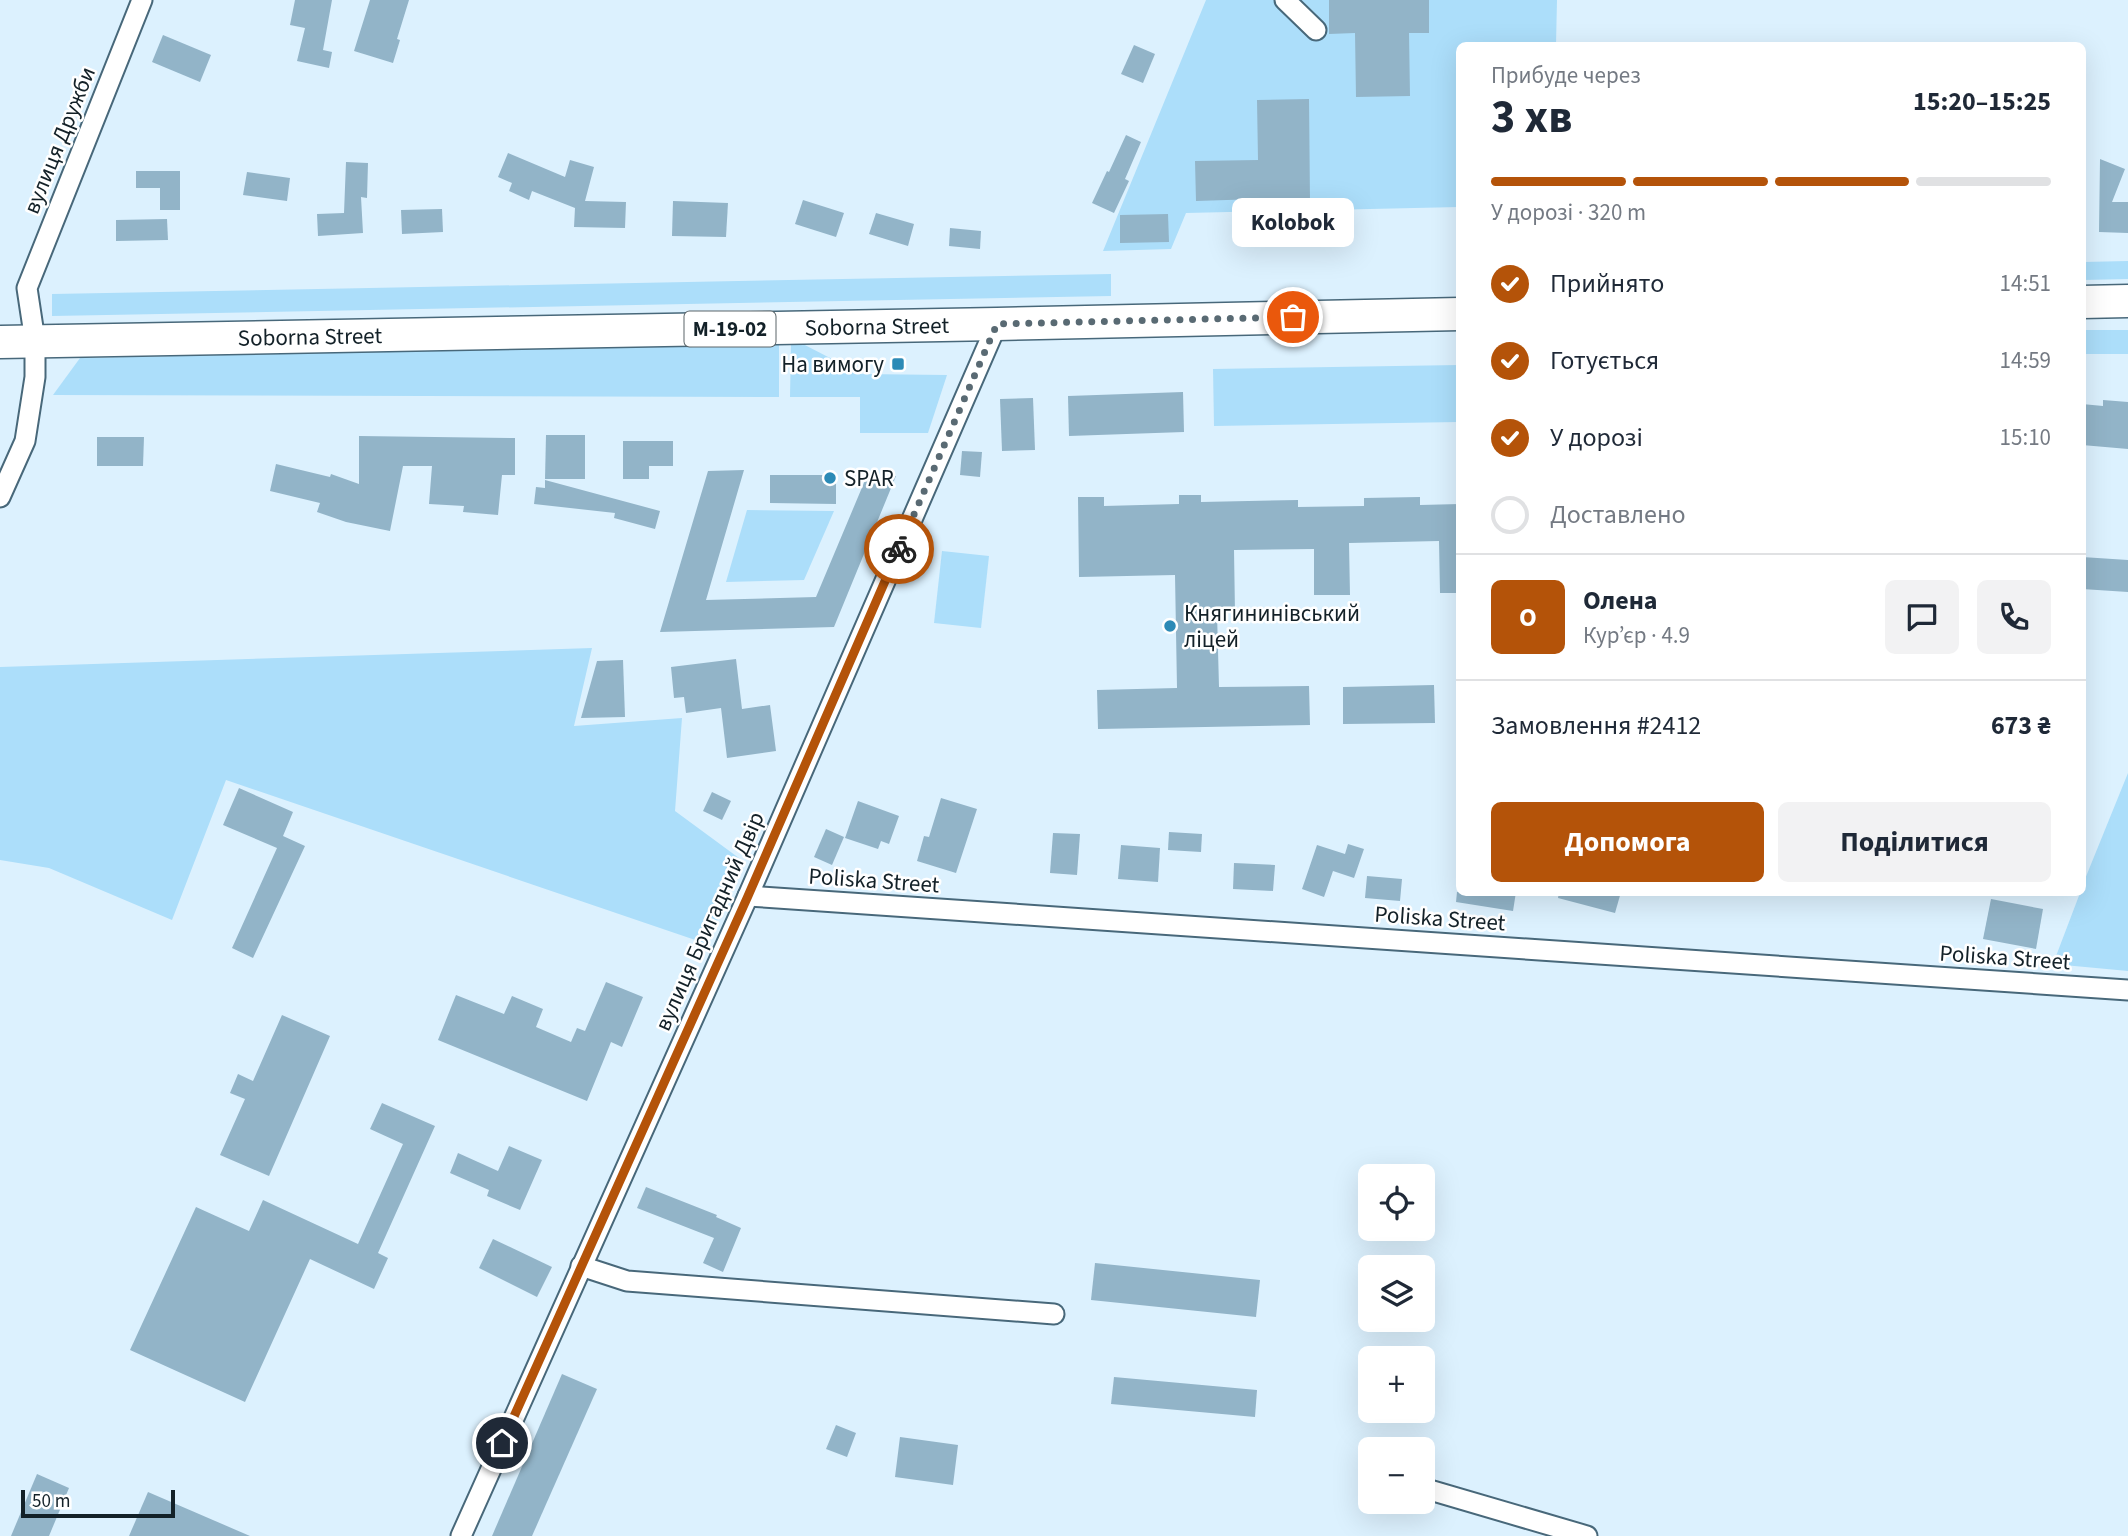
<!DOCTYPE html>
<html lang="uk">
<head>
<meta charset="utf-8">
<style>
	body { margin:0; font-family:"Source Sans 3",sans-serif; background:#f2f2f3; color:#1f2937; height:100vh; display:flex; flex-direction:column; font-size:26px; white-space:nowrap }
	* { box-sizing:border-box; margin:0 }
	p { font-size:23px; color:#747a83 }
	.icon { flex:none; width:38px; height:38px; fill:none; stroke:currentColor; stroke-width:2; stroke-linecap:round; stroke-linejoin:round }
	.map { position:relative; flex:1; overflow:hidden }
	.details { position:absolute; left:1456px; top:42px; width:630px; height:854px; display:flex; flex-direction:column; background:#fff; border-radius:10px; box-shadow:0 7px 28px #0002 }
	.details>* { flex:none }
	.buttons { position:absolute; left:1358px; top:1164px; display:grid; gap:14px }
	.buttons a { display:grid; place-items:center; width:77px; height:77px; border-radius:10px; background:#fff; box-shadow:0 7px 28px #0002; font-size:35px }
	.scale { position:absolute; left:21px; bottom:18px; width:154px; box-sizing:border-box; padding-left:7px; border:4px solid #132128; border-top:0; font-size:19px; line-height:24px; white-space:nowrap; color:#132128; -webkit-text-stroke:5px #fff; paint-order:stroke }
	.pin { position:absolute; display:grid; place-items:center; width:60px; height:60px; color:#fff; margin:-30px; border:4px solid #fff; border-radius:50%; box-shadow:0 2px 7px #0007 }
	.courier { position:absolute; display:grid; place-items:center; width:70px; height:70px; margin:-35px; border:5px solid #b45309; border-radius:50%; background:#fff; color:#222; box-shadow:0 2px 9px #0007 }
	.bubble { position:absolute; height:49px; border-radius:10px; background:#fff; box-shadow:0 7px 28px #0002; font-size:23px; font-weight:700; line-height:49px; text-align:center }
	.head em { font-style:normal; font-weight:700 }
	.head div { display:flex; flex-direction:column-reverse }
	.head { display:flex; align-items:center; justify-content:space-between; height:119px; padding:0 35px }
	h1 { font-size:46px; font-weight:700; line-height:52px }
	.bar { display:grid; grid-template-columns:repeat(4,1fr); gap:10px 7px; align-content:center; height:84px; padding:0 35px }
	.bar i { height:9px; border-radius:5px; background:#e0e1e3 }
	.bar .on { background:#b45309 }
	.bar p { grid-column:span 4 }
	.line { display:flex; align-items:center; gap:18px; padding:0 35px; border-top:2px solid #e0e1e3 }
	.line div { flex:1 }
	.round { display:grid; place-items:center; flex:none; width:74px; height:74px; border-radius:10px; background:#f2f2f3 }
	ol { padding:0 35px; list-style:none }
	li { display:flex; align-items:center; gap:21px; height:77px }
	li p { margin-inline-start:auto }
	li .icon { padding:7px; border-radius:50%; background:#b45309; color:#fff; stroke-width:4 }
	li:last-child { color:#747a83 }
	li i { width:38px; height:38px; border:4px solid #e0e1e3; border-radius:50% }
	.cta { display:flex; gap:14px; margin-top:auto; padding:14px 35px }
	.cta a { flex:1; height:80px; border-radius:10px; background:#b45309; color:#fff; font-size:28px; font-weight:700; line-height:80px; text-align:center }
	.cta a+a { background:#f2f2f3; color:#1f2937 }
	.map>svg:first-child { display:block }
	.green { fill:#acdefa }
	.building { fill:#92b4c8 }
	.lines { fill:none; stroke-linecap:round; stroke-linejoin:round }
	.street-casing { stroke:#48687a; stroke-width:23 }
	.primary-casing { stroke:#48687a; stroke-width:35 }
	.street { stroke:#fff; stroke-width:19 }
	.primary { stroke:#fff; stroke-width:32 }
	.done { stroke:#596a73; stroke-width:7; stroke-dasharray:0 12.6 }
	.route { stroke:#b45309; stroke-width:9 }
	.poi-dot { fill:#2c8ab6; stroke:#fff; stroke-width:2.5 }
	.labels { text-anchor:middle; stroke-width:5; stroke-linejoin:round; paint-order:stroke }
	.shield { fill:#fff; stroke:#5a6468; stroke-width:2 }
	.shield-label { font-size:21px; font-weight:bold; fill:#132128 }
	.street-label { font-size:23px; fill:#132128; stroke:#fff }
	.poi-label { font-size:23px; fill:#132128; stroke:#fff; text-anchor:start }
</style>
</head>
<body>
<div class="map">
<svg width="2128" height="1536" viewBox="0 0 2128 1536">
	<rect width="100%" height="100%" fill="#dcf1fe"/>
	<g class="green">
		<polygon points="1206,0 1557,0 1556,45 1460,46 1459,207 1186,213 1171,249 1103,251"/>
		<polygon points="2128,261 2128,279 2083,280 2083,262"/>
		<polygon points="1111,274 1111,296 52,316 52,294"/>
		<polygon points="2082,330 2128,330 2128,354 2083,354"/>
		<polygon points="779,343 779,397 53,395 80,358"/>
		<polygon points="791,343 801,343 861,374 947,375 928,433 860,433 860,397 790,397"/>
		<polygon points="1459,365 1459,422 1214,426 1213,369"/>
		<polygon points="747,510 834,511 804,580 726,582"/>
		<polygon points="942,551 989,556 981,628 934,623"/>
		<polygon points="592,648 574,726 682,718 675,811 743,861 707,944 226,780 172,920 49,868 0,860 0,667"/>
		<polygon points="2128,773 2128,971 2053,964 2080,893 2082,892 2085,879"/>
	</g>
	<g class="building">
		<polygon points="295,0 332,0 323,50 332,52 329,68 297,61 305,28 290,25"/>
		<polygon points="370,0 409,0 397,39 400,40 393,63 354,51"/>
		<polygon points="1329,0 1429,0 1429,33 1409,33 1410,96 1356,97 1355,33 1329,34"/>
		<polygon points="163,35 211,55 200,82 152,62"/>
		<polygon points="1134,45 1155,54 1143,83 1121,74"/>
		<polygon points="1309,99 1310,202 1258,203 1258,199 1196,201 1195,161 1258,160 1257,100"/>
		<polygon points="1126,135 1141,142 1125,179 1129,181 1114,213 1092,203 1107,171 1109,172"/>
		<polygon points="508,153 565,177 570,160 594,167 585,201 626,202 625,228 574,227 575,208 532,191 529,200 509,191 512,183 498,177"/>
		<polygon points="2100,159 2125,169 2112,202 2128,202 2128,233 2099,232"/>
		<polygon points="346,162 368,163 367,198 361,197 363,233 318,236 317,214 344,213"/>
		<polygon points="136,171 180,171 180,210 160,210 160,188 136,188"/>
		<polygon points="247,172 290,178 287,201 243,195"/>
		<polygon points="803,200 844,213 836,237 795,224"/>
		<polygon points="673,201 728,203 726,237 672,236"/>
		<polygon points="442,209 443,232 402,234 401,210"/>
		<polygon points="876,213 914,224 908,246 869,234"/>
		<polygon points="1168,214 1169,242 1120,243 1120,215"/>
		<polygon points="167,219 168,240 116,241 116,220"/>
		<polygon points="950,228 981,231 980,249 949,246"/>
		<polygon points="1183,392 1184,432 1069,436 1068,396"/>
		<polygon points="1033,398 1035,450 1002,451 1000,399"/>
		<polygon points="2103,400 2128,402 2128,449 2082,445 2082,404 2103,406"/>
		<polygon points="546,435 585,435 585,479 545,479"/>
		<polygon points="359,436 515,438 515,475 502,475 498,515 463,512 464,506 429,504 432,466 403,466 390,531 346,522 317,512 320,503 270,491 276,464 330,477 331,474 359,484"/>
		<polygon points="97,437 144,437 143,466 97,466"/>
		<polygon points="623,441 673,441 673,466 649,466 649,479 623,479"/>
		<polygon points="962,451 982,452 980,477 960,475"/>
		<polygon points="744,470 706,600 816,597 866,478 896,476 834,627 660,632 708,471"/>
		<polygon points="770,475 836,475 836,504 770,503"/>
		<polygon points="545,480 660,511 655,529 614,518 615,513 534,504 536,487 545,488"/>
		<polygon points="1179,495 1201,495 1201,502 1298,500 1298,507 1364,506 1364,498 1420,497 1420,505 1460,504 1460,593 1440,593 1439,541 1349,543 1350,595 1314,595 1314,549 1234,550 1235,613 1217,613 1219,687 1309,686 1310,725 1098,729 1097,690 1177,688 1175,575 1079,577 1078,497 1104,497 1104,506 1179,504"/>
		<polygon points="2082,557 2128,560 2128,592 2082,589"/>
		<polygon points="736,659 742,709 770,705 776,751 727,758 721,708 686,713 684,697 674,698 671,667"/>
		<polygon points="623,660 625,717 581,718 597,661"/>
		<polygon points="1434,685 1435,723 1343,724 1343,687"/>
		<polygon points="239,788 293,812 283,836 305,846 253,958 232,948 277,848 223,825"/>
		<polygon points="712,792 731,801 722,820 703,811"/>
		<polygon points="941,798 977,809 956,873 917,861 924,836 929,837"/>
		<polygon points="858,801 899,816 889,844 881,841 878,849 845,838"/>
		<polygon points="826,829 844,837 832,865 814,857"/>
		<polygon points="1169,832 1202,834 1201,852 1168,850"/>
		<polygon points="1053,833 1080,834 1077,875 1050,873"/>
		<polygon points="1348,844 1364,849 1354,878 1333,871 1324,897 1302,889 1317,845 1345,854"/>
		<polygon points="1121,845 1160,848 1158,882 1118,879"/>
		<polygon points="1234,863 1275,865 1273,891 1233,889"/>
		<polygon points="1367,876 1402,879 1400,901 1365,898"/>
		<polygon points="1457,892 1516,892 1513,911 1456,902"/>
		<polygon points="1559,892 1621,892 1615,913 1558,898"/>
		<polygon points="1991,899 2043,909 2036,949 1983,939"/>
		<polygon points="606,982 643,997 622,1047 611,1042 587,1101 438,1040 456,995 504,1014 512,996 543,1009 536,1027 571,1042 577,1028 585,1031"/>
		<polygon points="282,1015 330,1036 269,1176 220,1155 245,1099 230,1093 238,1074 253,1081"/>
		<polygon points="382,1103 435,1126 378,1253 388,1258 374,1289 310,1259 245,1402 130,1350 196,1207 249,1231 263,1200 358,1244 403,1144 370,1129"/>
		<polygon points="509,1146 542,1160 520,1210 487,1196 489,1190 450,1173 458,1153 498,1171"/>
		<polygon points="646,1187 717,1215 716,1217 741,1228 723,1272 703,1263 714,1238 637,1208"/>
		<polygon points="493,1239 552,1267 537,1297 479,1268"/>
		<polygon points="1095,1263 1260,1280 1256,1317 1091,1300"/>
		<polygon points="562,1374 597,1389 532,1536 492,1536"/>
		<polygon points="1114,1377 1257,1390 1255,1417 1111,1404"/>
		<polygon points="836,1425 856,1433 847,1457 826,1449"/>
		<polygon points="900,1437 958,1445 953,1485 895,1477"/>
		<polygon points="37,1474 69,1488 49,1536 11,1536"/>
		<polygon points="148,1492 250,1536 129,1536"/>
	</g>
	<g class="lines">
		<defs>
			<g id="street">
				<polyline points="1285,0 1316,30"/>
				<polyline points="0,497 25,441 35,377 35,341 27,288 142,0"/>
				<polyline points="748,896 2128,990"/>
				<polyline points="581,1266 627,1281 1054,1314"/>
				<polyline points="1423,1488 1587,1536"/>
				<polyline points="461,1536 748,896 997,324"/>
			</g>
			<g id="primary">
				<polyline points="2082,302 2128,301"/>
				<path id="s1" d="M 0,342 L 997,324 L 1460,314"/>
			</g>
		</defs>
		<use href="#street" class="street-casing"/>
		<use href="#primary" class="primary-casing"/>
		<use href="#street" class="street"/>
		<use href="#primary" class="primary"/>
	</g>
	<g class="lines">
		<polyline class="done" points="899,549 997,324 1293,317"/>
		<polyline class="route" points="502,1443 748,896 899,549"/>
	</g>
	<g class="poi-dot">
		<rect x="891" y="357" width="14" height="14" rx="3.5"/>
		<circle cx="830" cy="478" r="7"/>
		<circle cx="1170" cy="626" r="7"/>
	</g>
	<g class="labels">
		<rect class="shield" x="684.5" y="311.5" width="91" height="35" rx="5"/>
		<g class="shield-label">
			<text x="730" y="336">М-19-02</text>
		</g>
		<g class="street-label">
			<text transform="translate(59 140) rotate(-68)" y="8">вулиця Дружби</text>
			<text dy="8" stroke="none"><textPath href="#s1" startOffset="877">Soborna Street</textPath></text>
			<text dy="8" stroke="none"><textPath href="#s1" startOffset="310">Soborna Street</textPath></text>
			<text transform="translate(874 880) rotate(4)" y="8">Poliska Street</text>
			<text transform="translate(1440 918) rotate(4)" y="8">Poliska Street</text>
			<text transform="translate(709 921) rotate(-66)" y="8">вулиця Бригадний Двір</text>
			<text transform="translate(2005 957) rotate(4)" y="8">Poliska Street</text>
		</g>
		<g class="poi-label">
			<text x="884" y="372" text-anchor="end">На вимогу</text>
			<text x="844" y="486">SPAR</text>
			<text x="1184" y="621">Княгининівський<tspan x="1184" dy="26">ліцей</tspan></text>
		</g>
	</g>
</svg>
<div class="buttons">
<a><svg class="icon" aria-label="locate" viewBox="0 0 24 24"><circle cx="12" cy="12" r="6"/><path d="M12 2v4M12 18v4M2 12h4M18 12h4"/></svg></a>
<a><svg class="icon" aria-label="layers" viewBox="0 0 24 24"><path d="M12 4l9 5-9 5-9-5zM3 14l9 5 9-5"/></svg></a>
<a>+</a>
<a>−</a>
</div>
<div class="scale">50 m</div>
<div class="pin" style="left:1293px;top:317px;background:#ea580c"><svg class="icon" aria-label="bag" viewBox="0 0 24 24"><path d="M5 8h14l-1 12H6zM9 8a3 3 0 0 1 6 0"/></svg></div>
<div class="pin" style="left:502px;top:1443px;background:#1f2937"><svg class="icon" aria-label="home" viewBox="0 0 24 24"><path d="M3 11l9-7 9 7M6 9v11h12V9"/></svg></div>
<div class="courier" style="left:899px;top:549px"><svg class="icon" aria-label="bike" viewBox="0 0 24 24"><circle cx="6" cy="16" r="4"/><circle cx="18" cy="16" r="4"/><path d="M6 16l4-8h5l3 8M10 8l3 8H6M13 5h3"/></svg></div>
<div class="bubble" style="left:1232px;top:198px;width:122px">Kolobok</div>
<section class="details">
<div class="head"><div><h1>3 хв</h1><p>Прибуде через</p></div><em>15:20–15:25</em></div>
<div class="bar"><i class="on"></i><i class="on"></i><i class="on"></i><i></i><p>У дорозі · 320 m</p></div>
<ol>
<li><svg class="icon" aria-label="check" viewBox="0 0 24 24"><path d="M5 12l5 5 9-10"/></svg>Прийнято<p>14:51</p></li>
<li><svg class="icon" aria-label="check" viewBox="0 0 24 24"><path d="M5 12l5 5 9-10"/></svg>Готується<p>14:59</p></li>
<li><svg class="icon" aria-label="check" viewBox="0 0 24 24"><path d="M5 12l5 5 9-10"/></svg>У дорозі<p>15:10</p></li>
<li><i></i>Доставлено</li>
</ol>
<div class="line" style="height:126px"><b class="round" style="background:#b45309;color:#fff">О</b><div><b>Олена</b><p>Кур’єр · 4.9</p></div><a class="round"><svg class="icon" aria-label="chat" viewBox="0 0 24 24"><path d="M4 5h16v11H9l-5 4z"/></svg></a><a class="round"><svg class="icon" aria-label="phone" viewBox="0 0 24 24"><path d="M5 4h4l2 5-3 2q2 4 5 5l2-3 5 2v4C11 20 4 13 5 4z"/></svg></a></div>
<div class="line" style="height:91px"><div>Замовлення #2412</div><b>673 ₴</b></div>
<div class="cta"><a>Допомога</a><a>Поділитися</a></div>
</section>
</div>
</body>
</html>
